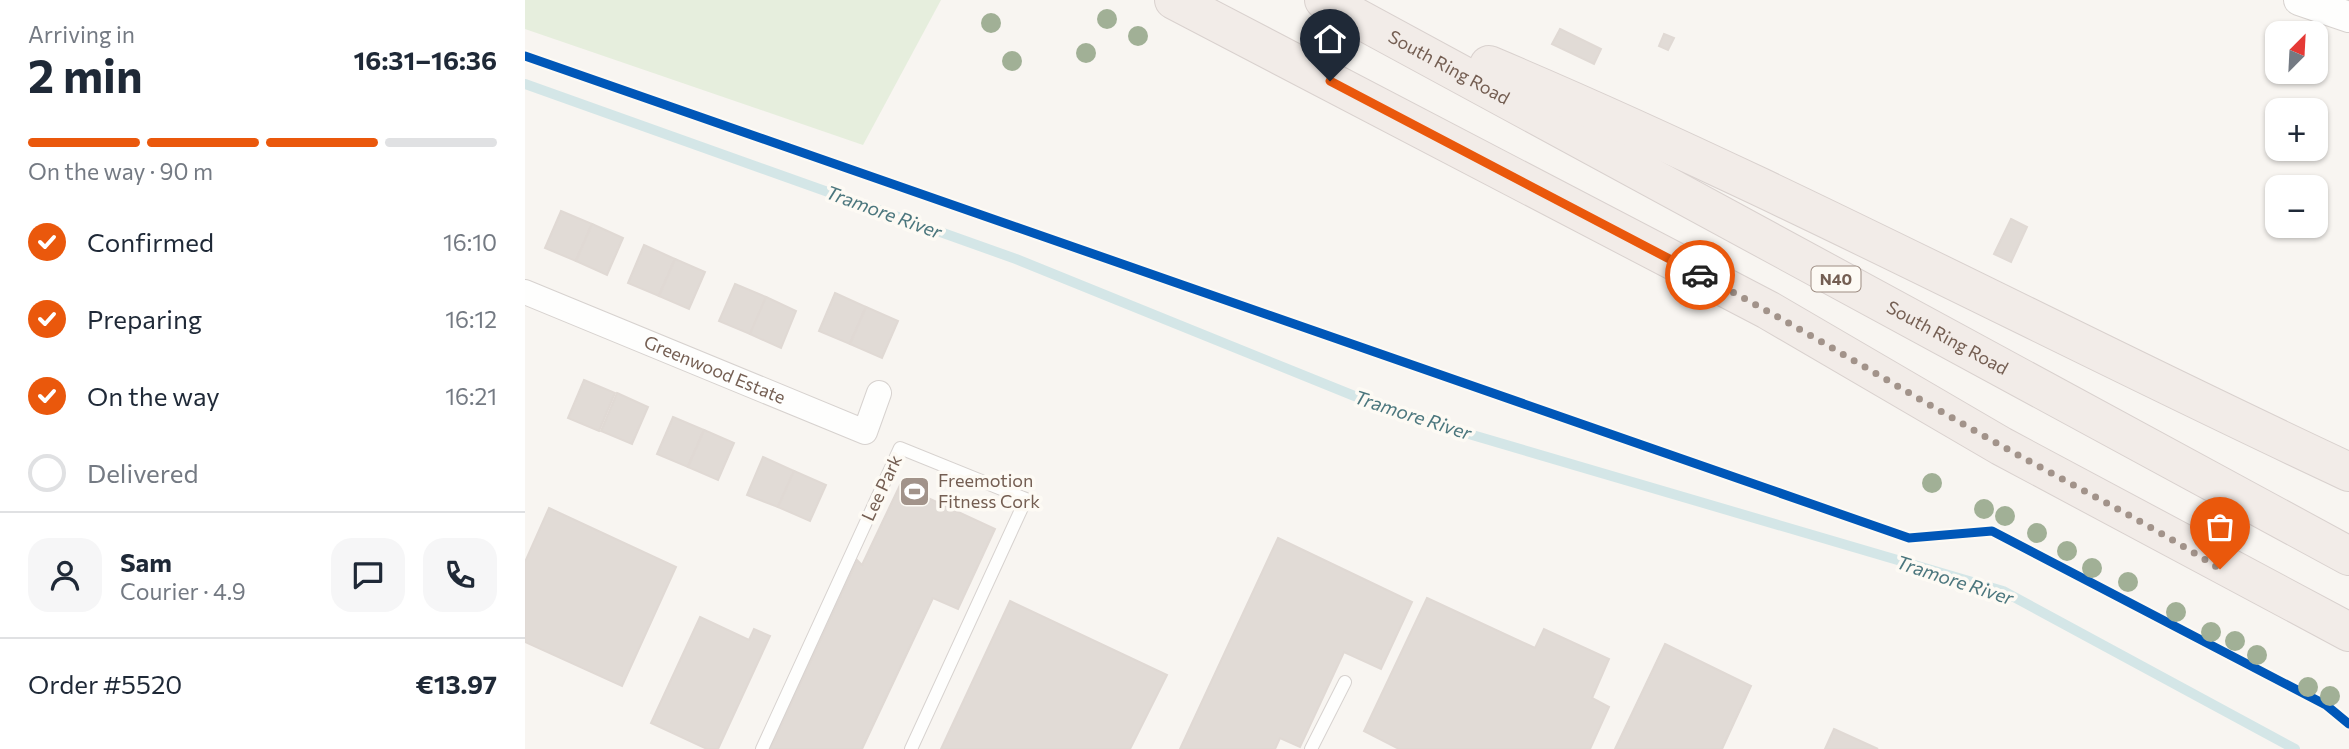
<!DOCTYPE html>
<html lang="en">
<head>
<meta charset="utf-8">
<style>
	body { margin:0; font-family:Commissioner,sans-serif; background:#f6f6f7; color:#1f2937; height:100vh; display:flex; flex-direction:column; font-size:26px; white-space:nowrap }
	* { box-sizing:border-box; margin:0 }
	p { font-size:23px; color:#747a83 }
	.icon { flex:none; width:38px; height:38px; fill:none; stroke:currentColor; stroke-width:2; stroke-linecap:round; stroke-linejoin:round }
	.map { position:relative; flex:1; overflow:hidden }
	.sheet { display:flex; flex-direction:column; background:#fff; width:525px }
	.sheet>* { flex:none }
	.needle { width:46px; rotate:24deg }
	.tools { position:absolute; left:1740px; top:21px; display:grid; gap:14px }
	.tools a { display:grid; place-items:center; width:63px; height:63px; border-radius:14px; background:#fff; box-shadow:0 2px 5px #0004; font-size:35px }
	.pin { position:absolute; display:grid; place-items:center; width:60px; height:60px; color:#fff; margin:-72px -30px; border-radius:50% 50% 50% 0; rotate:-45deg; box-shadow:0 0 7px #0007 }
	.pin .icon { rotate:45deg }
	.courier { position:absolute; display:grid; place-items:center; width:70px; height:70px; margin:-35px; border:5px solid #ea580c; border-radius:50%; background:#fff; color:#222; box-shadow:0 2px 9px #0007 }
	.head em { font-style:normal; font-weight:700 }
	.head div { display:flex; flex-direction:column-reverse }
	.head { display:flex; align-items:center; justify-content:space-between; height:119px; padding:0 28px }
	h1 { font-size:46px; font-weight:700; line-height:52px }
	.bar { display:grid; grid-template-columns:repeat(4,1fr); gap:10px 7px; align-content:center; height:84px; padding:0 28px }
	.bar i { height:9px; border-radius:5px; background:#e0e1e3 }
	.bar .selected { background:#ea580c }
	.bar p { grid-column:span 4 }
	.line { display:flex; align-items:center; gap:18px; padding:0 28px; border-top:2px solid #e0e1e3 }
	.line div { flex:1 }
	.round { display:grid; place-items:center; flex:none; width:74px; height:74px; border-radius:21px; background:#f6f6f7 }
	ol { padding:0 28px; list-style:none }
	li { display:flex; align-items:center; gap:21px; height:77px }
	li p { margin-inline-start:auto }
	li .icon { padding:7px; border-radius:50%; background:#ea580c; color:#fff; stroke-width:4 }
	li:last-child { color:#747a83 }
	li i { width:38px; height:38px; border:4px solid #e0e1e3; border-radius:50% }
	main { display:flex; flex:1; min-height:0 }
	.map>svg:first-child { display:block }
	.green { fill:#e6eedd }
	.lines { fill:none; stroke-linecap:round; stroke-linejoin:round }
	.stream { stroke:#d4e6e7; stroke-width:10 }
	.building { fill:#e1dbd6; stroke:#e0d9d4; stroke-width:2 }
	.service-casing { stroke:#d7d2cf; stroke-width:14 }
	.minor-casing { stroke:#d7d2cf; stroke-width:26 }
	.tertiary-casing { stroke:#d7d2cf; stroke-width:32 }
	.trunk-casing { stroke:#d9d1ce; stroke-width:40 }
	.service { stroke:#fefefd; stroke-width:12 }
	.minor { stroke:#fefefd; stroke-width:24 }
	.tertiary { stroke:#fefefd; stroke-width:30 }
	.trunk { stroke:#f2ece8; stroke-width:38 }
	.cycleway-casing { stroke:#fdfaf4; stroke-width:13 }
	.cycleway { stroke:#0057b8; stroke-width:9 }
	.tree { fill:#a1b096 }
	.done { stroke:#a2938a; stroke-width:7; stroke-dasharray:0 12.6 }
	.route { stroke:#ea580c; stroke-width:9 }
	.labels { text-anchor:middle; stroke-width:7; stroke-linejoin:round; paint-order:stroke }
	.shield { fill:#fdfaf4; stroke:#9d8d83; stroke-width:2 }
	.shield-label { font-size:16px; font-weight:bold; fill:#745e52 }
	.street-label { font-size:18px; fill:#745e52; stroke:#fdfaf4 }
	.poi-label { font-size:18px; fill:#745e52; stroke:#fdfaf4; text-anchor:start }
	.water-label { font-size:19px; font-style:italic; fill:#4b767d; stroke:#fdfaf4 }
</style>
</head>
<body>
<main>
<section class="sheet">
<div class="head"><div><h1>2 min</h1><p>Arriving in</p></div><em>16:31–16:36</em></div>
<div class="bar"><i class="selected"></i><i class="selected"></i><i class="selected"></i><i></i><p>On the way · 90 m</p></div>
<ol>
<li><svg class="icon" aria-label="check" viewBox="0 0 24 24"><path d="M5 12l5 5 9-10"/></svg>Confirmed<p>16:10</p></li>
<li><svg class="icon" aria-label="check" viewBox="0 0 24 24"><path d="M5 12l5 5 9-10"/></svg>Preparing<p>16:12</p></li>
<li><svg class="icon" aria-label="check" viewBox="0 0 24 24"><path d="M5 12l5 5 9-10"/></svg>On the way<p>16:21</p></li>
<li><i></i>Delivered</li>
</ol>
<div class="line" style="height:126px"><a class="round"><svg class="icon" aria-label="person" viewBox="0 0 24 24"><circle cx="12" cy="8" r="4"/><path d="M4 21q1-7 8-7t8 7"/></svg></a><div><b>Sam</b><p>Courier · 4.9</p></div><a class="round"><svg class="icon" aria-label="chat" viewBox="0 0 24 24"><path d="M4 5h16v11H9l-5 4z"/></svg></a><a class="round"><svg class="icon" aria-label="phone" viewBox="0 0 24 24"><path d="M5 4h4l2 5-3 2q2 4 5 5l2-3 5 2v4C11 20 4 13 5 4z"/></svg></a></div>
<div class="line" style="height:91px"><div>Order #5520</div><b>€13.97</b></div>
</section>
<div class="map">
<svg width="1824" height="749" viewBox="0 0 1824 749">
	<rect width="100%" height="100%" fill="#f8f5f1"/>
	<polygon class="green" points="0,0 416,0 338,145 0,29"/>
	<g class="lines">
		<polyline class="stream" points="0,84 491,259 869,412 1478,591 1770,749"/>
	</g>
	<g class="building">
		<polygon points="1035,29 1076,49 1069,64 1027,44"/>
		<polygon points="1139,34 1149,38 1143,50 1134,46"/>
		<polygon points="36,211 67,224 51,261 20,248"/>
		<polygon points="1486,219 1502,227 1486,262 1469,254"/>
		<polygon points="67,224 98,238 82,275 51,261"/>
		<polygon points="119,245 150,259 134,296 103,283"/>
		<polygon points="150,259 180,272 164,309 134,296"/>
		<polygon points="210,284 241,297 225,334 194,321"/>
		<polygon points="310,293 341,307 325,344 294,331"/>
		<polygon points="241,297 271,311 256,348 225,334"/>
		<polygon points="341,307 373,321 357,358 325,344"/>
		<polygon points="59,380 90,393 74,431 43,418"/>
		<polygon points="92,393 123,407 107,444 76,431"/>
		<polygon points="148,417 179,430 163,467 132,454"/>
		<polygon points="179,430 209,443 193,480 163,467"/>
		<polygon points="238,457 269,471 253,507 222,495"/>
		<polygon points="269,471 301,485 285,521 253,507"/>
		<polygon points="375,485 470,529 433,609 408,598 337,749 245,749 332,560 337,565"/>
		<polygon points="24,508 151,567 97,686 0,642 0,562"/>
		<polygon points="753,538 887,602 856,669 819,652 775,747 755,738 750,749 655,749"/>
		<polygon points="902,598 1010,648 1019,629 1084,659 1067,698 1084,707 1065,749 874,749 839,731"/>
		<polygon points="485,601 642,675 605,749 416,749"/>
		<polygon points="175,617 224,640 229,629 245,636 193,749 182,749 126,723"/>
		<polygon points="1140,644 1226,686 1197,749 1090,749"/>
		<polygon points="1309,729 1353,749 1300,749"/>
	</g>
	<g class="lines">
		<defs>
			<g id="service">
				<polyline points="237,749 375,448 501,499 386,749"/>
				<polyline points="786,749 820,682"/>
			</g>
			<g id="minor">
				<path id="s1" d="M 0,292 L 340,432 L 354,393"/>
			</g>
			<polyline id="tertiary" points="1774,0 1824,17"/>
			<g id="trunk">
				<polyline points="649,0 1243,310 1476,446 1824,632"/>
				<path id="s2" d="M 799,0 L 1824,556"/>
				<path d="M 964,65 C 1256,188 1536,338 1824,472"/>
			</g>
		</defs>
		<use href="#service" class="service-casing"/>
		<use href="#minor" class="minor-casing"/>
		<use href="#tertiary" class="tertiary-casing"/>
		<use href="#trunk" class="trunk-casing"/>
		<use href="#service" class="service"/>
		<use href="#minor" class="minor"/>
		<use href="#tertiary" class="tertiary"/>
		<use href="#trunk" class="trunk"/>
		<defs>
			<polyline id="cycleway" points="0,56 1384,538 1467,531 1801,705 1824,724"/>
		</defs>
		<use href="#cycleway" class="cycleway-casing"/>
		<use href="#cycleway" class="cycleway"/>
	</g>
	<g class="tree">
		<circle cx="582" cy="19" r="10"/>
		<circle cx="466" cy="23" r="10"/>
		<circle cx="613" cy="36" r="10"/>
		<circle cx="561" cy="53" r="10"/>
		<circle cx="487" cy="61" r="10"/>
		<circle cx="1407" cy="483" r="10"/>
		<circle cx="1459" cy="509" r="10"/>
		<circle cx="1480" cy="516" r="10"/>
		<circle cx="1512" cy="533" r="10"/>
		<circle cx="1542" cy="551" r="10"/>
		<circle cx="1567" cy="568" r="10"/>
		<circle cx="1603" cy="582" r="10"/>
		<circle cx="1651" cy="612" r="10"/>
		<circle cx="1686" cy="632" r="10"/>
		<circle cx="1710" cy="641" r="10"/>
		<circle cx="1732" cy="655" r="10"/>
		<circle cx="1783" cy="687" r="10"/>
		<circle cx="1805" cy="696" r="10"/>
	</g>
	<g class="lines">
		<path class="done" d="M 1175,275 C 1278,328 1376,390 1477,446 C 1550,487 1625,524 1695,569"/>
		<polyline class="route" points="805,81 1175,275"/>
	</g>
	<defs>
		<symbol id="stadium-square" viewBox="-11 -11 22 22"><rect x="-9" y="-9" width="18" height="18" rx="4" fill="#a2938a" stroke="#fdfaf4"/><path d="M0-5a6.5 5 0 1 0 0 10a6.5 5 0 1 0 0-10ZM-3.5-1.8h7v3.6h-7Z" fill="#fff"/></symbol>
	</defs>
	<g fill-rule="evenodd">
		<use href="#stadium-square" x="372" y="474" width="35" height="35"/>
	</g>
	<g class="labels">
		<rect class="shield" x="1286.5" y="266.5" width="49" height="25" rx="5"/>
		<g class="shield-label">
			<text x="1311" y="285">N40</text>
		</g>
		<g class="street-label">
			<text dy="6" stroke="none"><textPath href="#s2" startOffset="142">South Ring Road</textPath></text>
			<text dy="6" stroke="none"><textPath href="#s2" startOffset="709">South Ring Road</textPath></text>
			<text dy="6" stroke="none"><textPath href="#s1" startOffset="205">Greenwood Estate</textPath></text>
			<text transform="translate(357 488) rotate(-65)" y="6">Lee Park</text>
		</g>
		<g class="poi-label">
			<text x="413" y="487">Freemotion<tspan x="413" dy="21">Fitness Cork</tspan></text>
		</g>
		<g class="water-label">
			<text transform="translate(359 212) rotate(20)" y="7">Tramore River</text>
			<text transform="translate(888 415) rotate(18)" y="7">Tramore River</text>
			<text transform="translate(1430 580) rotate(18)" y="7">Tramore River</text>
		</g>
	</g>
</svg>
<div class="tools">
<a><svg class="needle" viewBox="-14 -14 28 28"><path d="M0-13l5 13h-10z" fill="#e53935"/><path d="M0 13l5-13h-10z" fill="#747a83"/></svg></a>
<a>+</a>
<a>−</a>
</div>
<div class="pin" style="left:1695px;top:569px;background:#ea580c"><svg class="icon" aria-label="bag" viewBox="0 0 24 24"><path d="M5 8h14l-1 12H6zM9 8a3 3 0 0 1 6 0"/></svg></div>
<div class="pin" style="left:805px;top:81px;background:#1f2937"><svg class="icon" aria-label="home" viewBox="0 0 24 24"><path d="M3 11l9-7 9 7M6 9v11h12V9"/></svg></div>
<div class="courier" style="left:1175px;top:275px"><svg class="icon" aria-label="car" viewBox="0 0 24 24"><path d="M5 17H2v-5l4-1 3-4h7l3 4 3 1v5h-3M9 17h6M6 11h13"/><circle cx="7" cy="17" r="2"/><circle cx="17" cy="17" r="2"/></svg></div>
</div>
</main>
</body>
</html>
